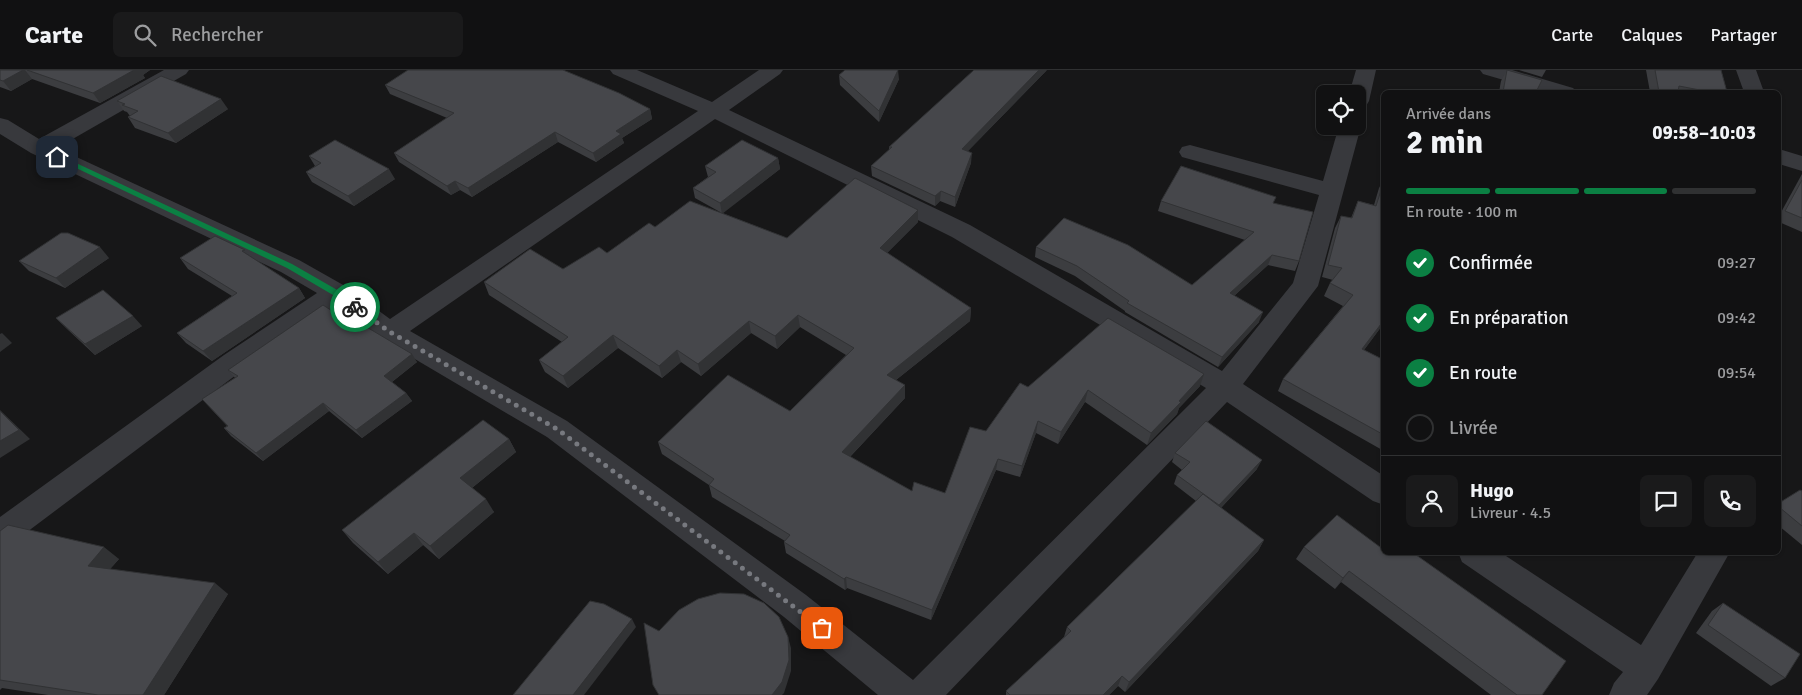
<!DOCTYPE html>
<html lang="fr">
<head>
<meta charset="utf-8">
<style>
	body { margin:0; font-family:Signika,sans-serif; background:#1a1a1b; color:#f1f3f6; height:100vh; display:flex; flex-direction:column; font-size:19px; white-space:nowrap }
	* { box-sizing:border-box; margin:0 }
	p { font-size:16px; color:#9c9d9f }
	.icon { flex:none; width:28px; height:28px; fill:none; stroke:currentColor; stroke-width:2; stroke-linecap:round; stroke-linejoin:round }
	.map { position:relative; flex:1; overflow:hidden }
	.drawer { position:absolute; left:1381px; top:20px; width:400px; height:465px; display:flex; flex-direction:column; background:#111112; border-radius:8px; box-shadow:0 1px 4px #0004,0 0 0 1px #303132 }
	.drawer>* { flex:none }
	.tools { position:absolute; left:1316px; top:15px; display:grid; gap:10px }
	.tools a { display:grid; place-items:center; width:50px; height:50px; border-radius:8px; background:#111112; box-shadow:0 1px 4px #0004,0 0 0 1px #303132; font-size:25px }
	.pin { position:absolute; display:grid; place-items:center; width:42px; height:42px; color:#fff; margin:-21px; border-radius:10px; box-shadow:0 2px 8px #0006 }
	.courier { position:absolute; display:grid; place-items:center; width:50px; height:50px; margin:-25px; border:4px solid #0b8043; border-radius:50%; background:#fff; color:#222; box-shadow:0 1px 6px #0007 }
	.summary em { font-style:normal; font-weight:700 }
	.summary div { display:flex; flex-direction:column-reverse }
	.summary { display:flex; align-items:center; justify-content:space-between; height:85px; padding:0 25px }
	h1 { font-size:32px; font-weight:700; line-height:38px }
	.bar { display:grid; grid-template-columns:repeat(4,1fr); gap:8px 5px; align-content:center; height:60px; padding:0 25px }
	.bar i { height:6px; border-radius:4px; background:#303132 }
	.bar .on { background:#0b8043 }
	.bar p { grid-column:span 4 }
	.line { display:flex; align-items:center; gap:12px; padding:0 25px; border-top:1px solid #303132 }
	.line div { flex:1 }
	.round { display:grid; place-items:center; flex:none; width:52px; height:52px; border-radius:8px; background:#1a1a1b }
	ol { padding:0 25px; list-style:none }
	li { display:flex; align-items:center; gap:15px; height:55px }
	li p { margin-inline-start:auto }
	li .icon { padding:5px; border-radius:50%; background:#0b8043; color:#fff; stroke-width:4 }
	li:last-child { color:#9c9d9f }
	li i { width:28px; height:28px; border:2px solid #303132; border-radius:50% }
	header { display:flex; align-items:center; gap:30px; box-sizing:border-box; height:70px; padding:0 25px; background:#111112; border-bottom:1px solid #303132 }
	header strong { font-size:24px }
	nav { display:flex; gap:28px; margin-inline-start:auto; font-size:18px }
	.search { width:350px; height:45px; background:#1a1a1b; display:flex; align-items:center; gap:12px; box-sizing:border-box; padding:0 18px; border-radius:8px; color:#9c9d9f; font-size:19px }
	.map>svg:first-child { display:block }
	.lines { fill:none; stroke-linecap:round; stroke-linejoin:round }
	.minor { fill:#38393d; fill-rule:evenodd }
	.wall { fill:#3c3d40 }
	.shaded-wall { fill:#313234 }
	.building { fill:#46474b; stroke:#313234 }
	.route { fill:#0b8043 }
	.done { stroke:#77797f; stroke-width:5; stroke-dasharray:0 9 }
</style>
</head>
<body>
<header>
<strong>Carte</strong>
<div class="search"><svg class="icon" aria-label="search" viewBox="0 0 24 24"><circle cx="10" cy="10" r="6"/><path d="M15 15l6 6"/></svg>Rechercher</div>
<nav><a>Carte</a><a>Calques</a><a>Partager</a></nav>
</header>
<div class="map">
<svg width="1802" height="625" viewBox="0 0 1802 625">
	<rect width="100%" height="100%" fill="#171718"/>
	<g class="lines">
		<g class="minor">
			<path d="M 164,0 L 189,0 L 186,4 L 57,78 L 299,190 L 345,216 L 390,249 L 698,41 L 613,4 L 610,0 L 637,0 L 712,32 L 759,0 L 783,0 L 780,4 L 729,40 L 970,155 L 1222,301 L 1293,213 L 1319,125 L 1182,87 L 1179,82 L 1182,77 L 1190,75 L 1323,111 L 1339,56 L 1358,56 L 1358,51 L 1361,56 L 1318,216 L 1243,314 L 1384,406 L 1384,435 L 1373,431 L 1227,332 L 946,625 L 878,625 L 784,547 L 547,367 L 381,269 L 336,236 L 244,299 L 11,474 L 0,477 L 0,447 L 224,285 L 317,223 L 281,202 L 31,83 L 0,64 L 0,48 L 8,50 L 39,69 ZM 715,49 L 952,167 L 1206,318 L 913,610 L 806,525 L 567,351 L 410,261 Z"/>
			<polygon points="1356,0 1376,0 1369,31 1366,36 1358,37 1358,24 1349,24"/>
			<polygon points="1480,0 1512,0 1573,18 1577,22 1545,22 1483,4"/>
			<polygon points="1736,0 1756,0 1764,22 1744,22"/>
			<polygon points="1779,79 1802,86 1802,101 1779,94"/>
			<polygon points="1458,482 1500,482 1641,575 1698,482 1730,482 1658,609 1647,625 1609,625 1614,613 1623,602 1462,492"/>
		</g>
	</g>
	<g class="wall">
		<polygon points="0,0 150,0 143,5 145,8 100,33 32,9 11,21 0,17"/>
		<polygon points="1047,0 968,81 971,93 955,137 940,131 935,136 872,106 871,96 889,80 889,77"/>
		<polygon points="1507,0 1536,22 1499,22 1501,11"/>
		<polygon points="1519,0 1546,0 1542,7"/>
		<polygon points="1646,0 1721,0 1727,22 1650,22"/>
		<polygon points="839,5 899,9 879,52 840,15"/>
		<polygon points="385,15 650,39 652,49 622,68 624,73 596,92 558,72 472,127 460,120 451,125 399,92 394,83 447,48 390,24"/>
		<polygon points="117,31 228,39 176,73 135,58 128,47 130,46 127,42 124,41"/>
		<polygon points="309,86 395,109 354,136 312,112 306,102 315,96"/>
		<polygon points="778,88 780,99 722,143 787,168 918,152 887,183 971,238 970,251 896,310 905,328 850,387 912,421 945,423 986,361 1028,317 1200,316 1179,338 1177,344 1147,375 1085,332 1058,374 1036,363 1020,407 996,400 931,550 847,518 845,520 786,483 784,472 785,471 712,427 709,415 662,384 658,372 790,341 846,285 800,257 777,279 751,263 701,306 681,292 662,308 618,278 568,318 545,302 539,290 562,272 489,225 484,212 563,199 607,183 655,157 720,142 695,128 693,118 708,107 705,96"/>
		<polygon points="1802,104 1802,162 1779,152 1779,146"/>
		<polygon points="1384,109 1384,253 1364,280 1384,290 1384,381 1278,321 1283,309 1343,236 1324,226 1330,213 1333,210 1322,207 1335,158 1341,146 1351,148 1358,131 1374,135 1379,118"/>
		<polygon points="1161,131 1274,134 1299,191 1295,201 1268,195 1234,226 1259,252 1218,297 1125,242 1125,241 1075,206 1035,187 1036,177 1192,215 1245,170 1158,141"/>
		<polygon points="248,185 299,218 305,228 212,291 186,273 177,263 232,226 188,199 180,188"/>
		<polygon points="109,188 65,218 29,201 19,191"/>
		<polygon points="340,246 417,292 392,312 406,323 412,331 362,368 329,341 263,391 231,366 224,358 227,356 202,329 235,308 228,300"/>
		<polygon points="56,248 142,256 95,285 66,258"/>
		<polygon points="509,369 516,382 472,418 494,442 439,489 423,475 388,504 353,473 342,460"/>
		<polygon points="1175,383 1257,399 1221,438 1264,470 1258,481 1125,622 1118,616 1109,625 1006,625 1006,621 1064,567 1067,557 1196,431 1174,414 1177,405 1182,400 1172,392"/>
		<polygon points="1802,421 1802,475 1779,456 1779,433"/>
		<polygon points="0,461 119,489 110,499 228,524 164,625 48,625 2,618 0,620"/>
		<polygon points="1304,477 1384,480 1542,625 1491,625 1341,512 1335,519 1296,489"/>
		<polygon points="1723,533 1785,608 1771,616 1696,563 1712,541"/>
	</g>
	<g class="shaded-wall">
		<polygon points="23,0 25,0 32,9 11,21 3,11"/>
		<polygon points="134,0 150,0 143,5 145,8 100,33 93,23"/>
		<polygon points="898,0 899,9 879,52 879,41"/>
		<polygon points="1039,0 1047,0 961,88 962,79"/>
		<polygon points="221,29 228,39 176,73 168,63"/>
		<polygon points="650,39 652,49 622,68 624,73 596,92 593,83 616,61"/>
		<polygon points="555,62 558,72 472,127 468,118"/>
		<polygon points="972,83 971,93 955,137 955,127"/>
		<polygon points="778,88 780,99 722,144 720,133"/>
		<polygon points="389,99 395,109 354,136 348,126"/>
		<polygon points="455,111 460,120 451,125 447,116"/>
		<polygon points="941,121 940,131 935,136 935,126"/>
		<polygon points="918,140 918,152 880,190 880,178"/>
		<polygon points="100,177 109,188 65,218 56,208"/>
		<polygon points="1272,185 1268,195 1226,233 1230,223"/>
		<polygon points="299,218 305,228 212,291 203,281"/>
		<polygon points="971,238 970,251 887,317 887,305"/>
		<polygon points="1263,242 1259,252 1218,297 1222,287"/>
		<polygon points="798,245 800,257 777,279 775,266"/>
		<polygon points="133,246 142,256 95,285 85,274"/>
		<polygon points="1384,250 1384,253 1355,292 1362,279"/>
		<polygon points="749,251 751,263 701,306 698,294"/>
		<polygon points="2,263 12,273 0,282 0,264"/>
		<polygon points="613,265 618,278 568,318 563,306"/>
		<polygon points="677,280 681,292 662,308 659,296"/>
		<polygon points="412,284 417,292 389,314 384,306"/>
		<polygon points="1204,304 1200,316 1179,338 1177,344 1147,375 1151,363 1179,331"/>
		<polygon points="905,315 905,328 843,394 842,382"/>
		<polygon points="1088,320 1085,332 1058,374 1061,362"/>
		<polygon points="406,323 412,331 362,368 356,360"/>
		<polygon points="323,333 329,341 263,391 256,383"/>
		<polygon points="0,340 30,369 0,388"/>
		<polygon points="1038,351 1036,363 1020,407 1022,396"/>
		<polygon points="509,369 516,382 468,421 460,408"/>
		<polygon points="998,389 996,400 931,550 932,540"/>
		<polygon points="1262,390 1257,399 1215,444 1219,435"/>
		<polygon points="486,429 494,442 439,489 430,476"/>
		<polygon points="414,463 423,475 388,504 378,492"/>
		<polygon points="1264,470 1258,481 1125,622 1129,612"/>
		<polygon points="104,477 119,489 103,507 88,496"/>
		<polygon points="1349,501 1341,512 1335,519 1343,508"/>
		<polygon points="846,507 847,518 845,520 844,509"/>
		<polygon points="215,513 228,524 164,625 143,625"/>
		<polygon points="632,549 636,557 584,625 573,625"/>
		<polygon points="788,567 791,578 791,601 784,623 782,625 772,625"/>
		<polygon points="1122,606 1118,616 1109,625 1103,625"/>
	</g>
	<g class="building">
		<polygon points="0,0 23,0 3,11 0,10"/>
		<polygon points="27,0 134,0 93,23"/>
		<polygon points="408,0 563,0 619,23 650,39 616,61 621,64 593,83 555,62 468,118 455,111 447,116 394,83 454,43 385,15"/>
		<polygon points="845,0 898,0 879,41 839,5"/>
		<polygon points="974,0 1039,0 962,79 972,83 955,127 941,121 935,126 871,96 892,77 889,77"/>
		<polygon points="1507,0 1542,10 1536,22 1503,22"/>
		<polygon points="1655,0 1721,0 1727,22 1710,22 1679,16 1678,22 1659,22"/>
		<polygon points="161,6 221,29 168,63 128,47 138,41 122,35 125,34 117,31"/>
		<polygon points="335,70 389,99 348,126 306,102 321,93 309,86"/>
		<polygon points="742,70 778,88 720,133 693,118 716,102 705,96"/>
		<polygon points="1181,96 1276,127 1273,133 1313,142 1299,191 1272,185 1230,223 1263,242 1222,287 1127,233 1129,231 1077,196 1036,177 1064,148 1128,175 1192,215 1254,162 1161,131"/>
		<polygon points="855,108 918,140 880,178 971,238 887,305 905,315 842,382 912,421 914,412 945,423 970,357 986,361 1020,313 1028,317 1108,248 1204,304 1179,331 1181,332 1151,363 1088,320 1061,362 1038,351 1022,396 998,389 932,540 846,507 844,509 784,472 790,465 709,415 714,409 658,372 728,305 790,341 854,278 798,245 775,266 749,251 698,294 677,280 659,296 613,265 563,306 539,290 568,267 484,212 530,179 563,199 599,177 607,183 649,153 655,157 690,131 787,168"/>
		<polygon points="1802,110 1802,148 1785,141"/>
		<polygon points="1384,111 1384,250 1362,279 1384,290 1384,365 1283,309 1353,225 1330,213 1342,198 1328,195 1341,146 1352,148 1358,131 1376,136"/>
		<polygon points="61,163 68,163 100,177 56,208 19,191"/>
		<polygon points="215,166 245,180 242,181 299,218 203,281 177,263 237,223 180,188"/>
		<polygon points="103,220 133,246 85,274 56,248"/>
		<polygon points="323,235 340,246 343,243 412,284 384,306 406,323 356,360 323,333 256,383 224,358 228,356 202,329 238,306 228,300"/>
		<polygon points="0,341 19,360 0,371"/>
		<polygon points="483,350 509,369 460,408 486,429 430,476 414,463 378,492 342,460"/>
		<polygon points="1206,351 1262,390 1219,435 1177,405 1190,392 1175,383"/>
		<polygon points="1800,420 1802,421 1802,456 1779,437 1779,433"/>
		<polygon points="1203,424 1264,470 1129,612 1122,606 1103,625 1010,625 1006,621 1071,561 1067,557"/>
		<polygon points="1337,445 1384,480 1384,482 1412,482 1566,591 1542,625 1517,625 1349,501 1343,508 1304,477"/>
		<polygon points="8,455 104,477 88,496 215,513 143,625 98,625 0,610 0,461"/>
		<polygon points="720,523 744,524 764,533 779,547 788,567 789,590 782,612 772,625 659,625 653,615 644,553 659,561 679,540 698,529"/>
		<polygon points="590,531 604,534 632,549 573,625 513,625"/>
		<polygon points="1723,533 1800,584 1785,608 1708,555"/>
	</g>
	<polygon class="route" points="55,85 59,85 292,194 339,221 359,237 358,239 353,239 333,225 287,198 55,88"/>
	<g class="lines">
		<polyline class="done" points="355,237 390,262 557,359 822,558"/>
	</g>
</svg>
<div class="tools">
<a><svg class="icon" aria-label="locate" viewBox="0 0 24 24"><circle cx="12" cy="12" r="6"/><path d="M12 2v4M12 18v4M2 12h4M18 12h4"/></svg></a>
</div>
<div class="pin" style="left:822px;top:558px;background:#ea580c"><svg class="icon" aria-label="bag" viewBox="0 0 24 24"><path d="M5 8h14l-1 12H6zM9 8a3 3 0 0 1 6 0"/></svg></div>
<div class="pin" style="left:57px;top:87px;background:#1f2937"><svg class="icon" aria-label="home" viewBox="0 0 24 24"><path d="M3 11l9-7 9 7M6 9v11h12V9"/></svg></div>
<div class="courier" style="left:355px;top:237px"><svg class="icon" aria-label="bike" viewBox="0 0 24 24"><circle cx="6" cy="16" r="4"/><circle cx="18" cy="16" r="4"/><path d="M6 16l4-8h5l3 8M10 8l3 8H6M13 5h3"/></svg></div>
<section class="drawer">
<div class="summary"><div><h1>2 min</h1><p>Arrivée dans</p></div><em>09:58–10:03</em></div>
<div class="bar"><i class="on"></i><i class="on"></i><i class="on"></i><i></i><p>En route · 100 m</p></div>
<ol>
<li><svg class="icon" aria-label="check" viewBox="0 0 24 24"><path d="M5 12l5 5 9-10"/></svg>Confirmée<p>09:27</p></li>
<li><svg class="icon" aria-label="check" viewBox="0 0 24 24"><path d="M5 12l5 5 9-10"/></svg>En préparation<p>09:42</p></li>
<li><svg class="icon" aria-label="check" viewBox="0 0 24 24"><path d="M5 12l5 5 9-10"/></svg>En route<p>09:54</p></li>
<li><i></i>Livrée</li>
</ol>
<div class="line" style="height:90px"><a class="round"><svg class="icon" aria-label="person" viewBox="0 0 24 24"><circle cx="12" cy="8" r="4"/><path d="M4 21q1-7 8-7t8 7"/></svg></a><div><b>Hugo</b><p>Livreur · 4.5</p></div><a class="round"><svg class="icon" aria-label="chat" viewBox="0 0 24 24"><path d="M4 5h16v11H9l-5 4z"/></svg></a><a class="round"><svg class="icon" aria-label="phone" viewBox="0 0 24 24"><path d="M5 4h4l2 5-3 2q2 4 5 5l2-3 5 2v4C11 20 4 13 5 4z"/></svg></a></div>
</section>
</div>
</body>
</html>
